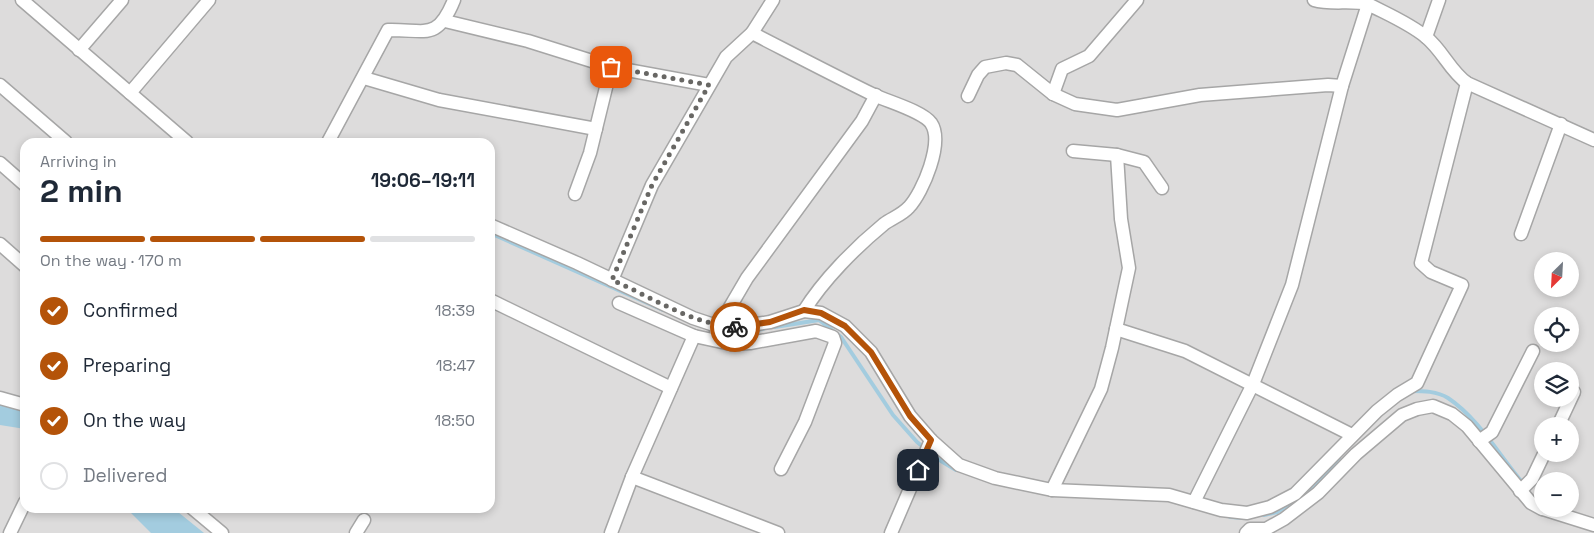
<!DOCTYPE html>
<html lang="en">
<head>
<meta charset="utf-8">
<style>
	body { margin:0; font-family:"Space Grotesk",sans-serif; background:#f6f6f7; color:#1f2937; height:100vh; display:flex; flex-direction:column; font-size:19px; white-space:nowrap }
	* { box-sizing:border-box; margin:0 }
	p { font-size:16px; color:#747a83 }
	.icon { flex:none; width:28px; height:28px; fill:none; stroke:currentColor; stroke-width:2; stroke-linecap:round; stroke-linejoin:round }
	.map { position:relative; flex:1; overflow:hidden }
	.drawer { position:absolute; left:20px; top:138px; width:475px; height:375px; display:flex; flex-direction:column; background:#fff; border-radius:15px; box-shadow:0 2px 8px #0003 }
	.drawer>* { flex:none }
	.needle { width:32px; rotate:204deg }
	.fabs { position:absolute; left:1534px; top:252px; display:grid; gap:10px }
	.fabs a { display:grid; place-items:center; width:45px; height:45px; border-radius:50%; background:#fff; box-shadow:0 2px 8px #0003; font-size:25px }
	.pin { position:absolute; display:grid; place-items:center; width:42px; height:42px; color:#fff; margin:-21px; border-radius:10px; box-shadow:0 2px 8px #0006 }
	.courier { position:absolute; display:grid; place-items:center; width:50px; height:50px; margin:-25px; border:4px solid #b45309; border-radius:50%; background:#fff; color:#222; box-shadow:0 1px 6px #0007 }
	.head em { font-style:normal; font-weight:700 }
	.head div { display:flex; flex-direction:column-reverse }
	.head { display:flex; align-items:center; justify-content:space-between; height:85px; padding:0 20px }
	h1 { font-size:32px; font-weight:700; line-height:38px }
	.bar { display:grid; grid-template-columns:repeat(4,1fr); gap:8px 5px; align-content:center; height:60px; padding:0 20px }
	.bar i { height:6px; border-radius:4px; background:#e0e1e3 }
	.bar .current { background:#b45309 }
	.bar p { grid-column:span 4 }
	ol { padding:0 20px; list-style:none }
	li { display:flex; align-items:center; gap:15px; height:55px }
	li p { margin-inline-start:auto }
	li .icon { padding:5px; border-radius:50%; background:#b45309; color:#fff; stroke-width:4 }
	li:last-child { color:#747a83 }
	li i { width:28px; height:28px; border:2px solid #e0e1e3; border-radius:50% }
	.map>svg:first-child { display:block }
	.residential { fill:#dddcdc; fill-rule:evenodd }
	.water { fill:#a3ccdf }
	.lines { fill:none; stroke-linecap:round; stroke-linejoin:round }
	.stream { stroke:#a3ccdf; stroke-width:4 }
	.minor-casing { stroke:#a6a6a6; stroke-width:15 }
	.minor { stroke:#fff; stroke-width:12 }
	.done { stroke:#686764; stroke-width:5; stroke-dasharray:0 9 }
	.route { stroke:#b45309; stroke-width:6 }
</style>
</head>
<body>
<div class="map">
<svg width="1594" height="533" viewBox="0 0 1594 533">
	<rect width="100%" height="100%" fill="#f0ede4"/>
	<path class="residential" d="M 0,0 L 1594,0 L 1594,533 L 0,533 ZM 25,142 L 490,142 L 490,508 L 25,508 ZM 1542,261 L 1570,261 L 1570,289 L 1542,289 ZM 1542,316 L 1570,316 L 1570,344 L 1542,344 ZM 1542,371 L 1570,371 L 1570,399 L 1542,399 ZM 1542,426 L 1570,426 L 1570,454 L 1542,454 ZM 1542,481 L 1570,481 L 1570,509 L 1542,509 Z"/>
	<g class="water">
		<polygon points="0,403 25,409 25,429 0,425"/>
		<polygon points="126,508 173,508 204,533 151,533"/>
	</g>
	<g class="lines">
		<g class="stream">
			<polyline points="490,233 663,310"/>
			<polyline points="775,327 819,320 841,337 893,415 917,442 941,461 956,470"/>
			<polyline points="721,331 729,334 763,329"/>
			<path d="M 1411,391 C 1423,391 1437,391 1448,398 C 1478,418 1499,455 1522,482"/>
			<polyline points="1300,497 1313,488 1339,458"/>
			<polyline points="1264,515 1277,512 1294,501"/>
			<polyline points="1230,517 1245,518"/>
		</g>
		<defs>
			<g id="minor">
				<polyline points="22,0 187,142"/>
				<path d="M 1314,0 C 1331,5 1350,0 1368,4 C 1387,14 1409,23 1426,37 C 1443,51 1450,71 1467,83 L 1594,140"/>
				<polyline points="445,21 528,41 611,67 709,85"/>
				<path d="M 752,33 C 793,54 833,75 874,95 C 889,102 922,111 931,123 C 944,142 923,192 909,207 C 902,215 892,218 884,224 C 856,247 823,280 804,311"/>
				<polyline points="1426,37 1439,0"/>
				<polyline points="79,50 122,0"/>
				<polyline points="364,78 439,100 596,129"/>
				<polyline points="0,85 66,142"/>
				<polyline points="1342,86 1368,4"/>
				<polyline points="130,93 209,0"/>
				<polyline points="1053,94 1062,69 1089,56 1137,0"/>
				<polyline points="968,96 978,75 985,67 1006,63 1017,65 1053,94 1075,104 1117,110 1200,95 1328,85 1342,86 1292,285 1253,384 1194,502"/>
				<path d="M 328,142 L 388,30 C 425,29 437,42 454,0"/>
				<polyline points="1073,151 1117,155 1144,162 1162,188"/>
				<polyline points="0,163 25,185"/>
				<polyline points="575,194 590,153 611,67"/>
				<polyline points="490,225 577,263 693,318 717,326 738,327 770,322 804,311 821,313 845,326 871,352 910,416 931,440 959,465 995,478 1052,490 1169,495 1221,510 1247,513 1270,507 1295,494 1377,411 1397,395 1417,383 1462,285 1431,272 1421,263 1467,83"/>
				<polyline points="1521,234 1561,124"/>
				<polyline points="0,244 25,266"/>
				<polyline points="612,280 652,185 726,57 752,33 773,0"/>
				<polyline points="490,300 671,388"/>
				<polyline points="619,303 694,336 731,344 750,343 816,331 833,337 835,343 805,422 781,469"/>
				<polyline points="1116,329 1185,351 1352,435"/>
				<polyline points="716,331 747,278 862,121 876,95"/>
				<polyline points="0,398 25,405"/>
				<polyline points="1558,426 1574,392"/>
				<polyline points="1479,441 1492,432 1533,351"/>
				<polyline points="632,477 778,533"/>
				<polyline points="1052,490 1101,389 1112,348 1123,296 1129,268 1121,219 1117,155"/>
				<polyline points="1520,491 1532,479 1544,454"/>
				<polyline points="192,508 222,533"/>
				<polyline points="1543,509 1594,525"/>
				<polyline points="10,533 25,502"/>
				<polyline points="356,533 364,520"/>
				<polyline points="611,533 632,477 694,336"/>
				<polyline points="891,533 931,440"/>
				<polyline points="1246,533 1250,529 1266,529 1284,519 1318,493 1356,454 1402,415 1417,409 1433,406 1452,414 1467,426 1531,503 1542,509"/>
			</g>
		</defs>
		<use href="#minor" class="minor-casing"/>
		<use href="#minor" class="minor"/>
	</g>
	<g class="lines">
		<path class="done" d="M 611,67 L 709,85 L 652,185 L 612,280 C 652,297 691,324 735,327"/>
		<polyline class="route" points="735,327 770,322 804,310 821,313 845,326 871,352 910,416 931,440 918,470"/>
	</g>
</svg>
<div class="fabs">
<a><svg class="needle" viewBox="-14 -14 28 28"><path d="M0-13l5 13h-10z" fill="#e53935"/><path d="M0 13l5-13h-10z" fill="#747a83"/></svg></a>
<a><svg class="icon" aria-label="locate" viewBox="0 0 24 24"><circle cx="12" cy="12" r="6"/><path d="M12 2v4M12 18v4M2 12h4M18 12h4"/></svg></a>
<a><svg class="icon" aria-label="layers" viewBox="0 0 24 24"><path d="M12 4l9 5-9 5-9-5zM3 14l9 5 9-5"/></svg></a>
<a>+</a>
<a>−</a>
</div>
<div class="pin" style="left:611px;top:67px;background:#ea580c"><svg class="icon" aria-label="bag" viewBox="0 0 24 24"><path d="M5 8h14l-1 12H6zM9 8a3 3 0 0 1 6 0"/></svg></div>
<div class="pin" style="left:918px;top:470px;background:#1f2937"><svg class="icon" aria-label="home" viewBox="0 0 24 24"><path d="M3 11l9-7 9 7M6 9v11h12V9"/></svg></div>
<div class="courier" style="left:735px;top:327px"><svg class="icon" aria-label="bike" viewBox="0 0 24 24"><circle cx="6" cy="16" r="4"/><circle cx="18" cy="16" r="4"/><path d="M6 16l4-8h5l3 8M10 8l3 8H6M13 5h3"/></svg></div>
<section class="drawer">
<div class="head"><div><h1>2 min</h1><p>Arriving in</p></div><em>19:06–19:11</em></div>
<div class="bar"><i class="current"></i><i class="current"></i><i class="current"></i><i></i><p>On the way · 170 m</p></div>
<ol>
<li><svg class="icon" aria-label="check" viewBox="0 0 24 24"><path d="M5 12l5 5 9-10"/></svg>Confirmed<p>18:39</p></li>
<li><svg class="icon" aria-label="check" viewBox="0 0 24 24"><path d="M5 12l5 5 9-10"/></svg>Preparing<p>18:47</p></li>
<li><svg class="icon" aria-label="check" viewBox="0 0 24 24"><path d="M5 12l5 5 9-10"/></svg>On the way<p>18:50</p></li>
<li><i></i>Delivered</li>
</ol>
</section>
</div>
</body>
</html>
